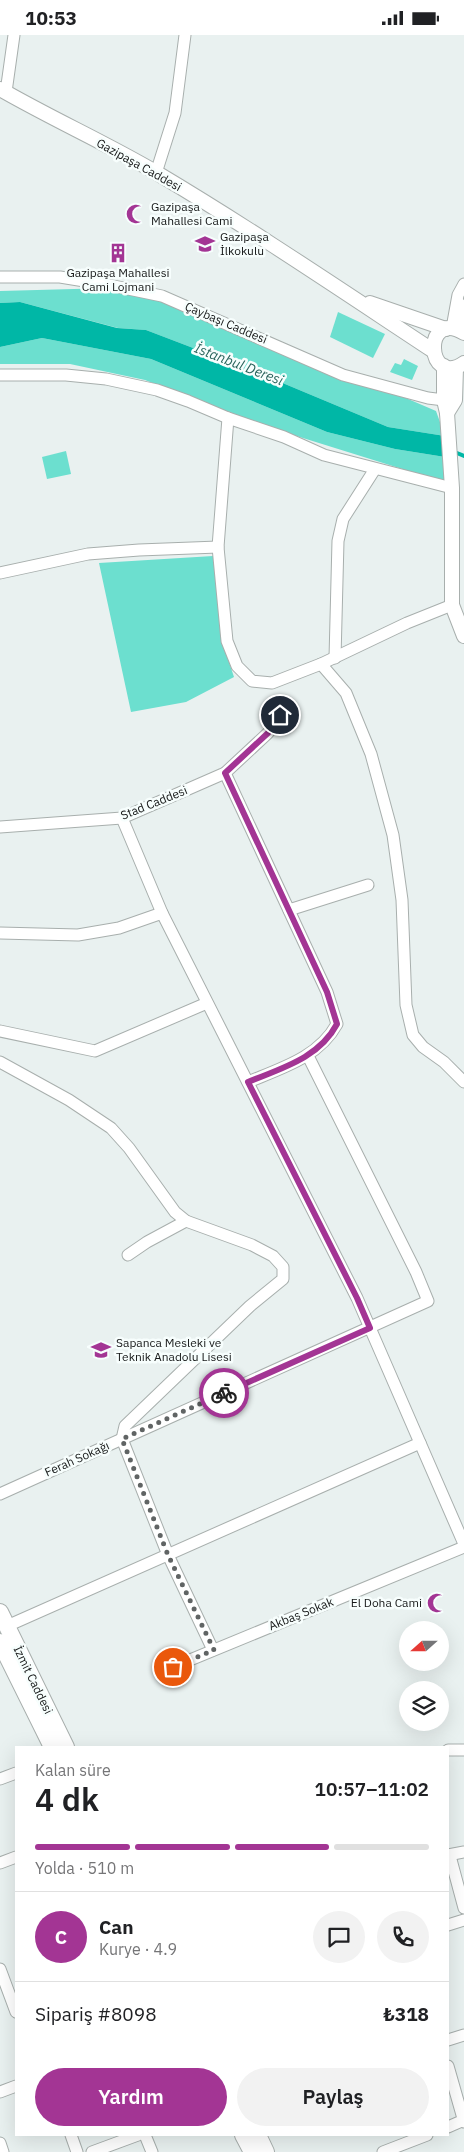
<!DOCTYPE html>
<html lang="tr">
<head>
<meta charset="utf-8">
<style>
	body { margin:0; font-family:"IBM Plex Sans",sans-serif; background:#f2f2f2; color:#202124; height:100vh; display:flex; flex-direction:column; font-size:19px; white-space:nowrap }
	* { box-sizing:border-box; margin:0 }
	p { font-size:16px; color:#757577 }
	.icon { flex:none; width:28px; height:28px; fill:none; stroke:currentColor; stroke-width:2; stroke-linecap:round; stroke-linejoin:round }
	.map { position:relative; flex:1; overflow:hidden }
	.details { position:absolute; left:15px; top:1711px; width:434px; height:390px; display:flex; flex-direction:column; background:#fff; border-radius:0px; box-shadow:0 5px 20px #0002 }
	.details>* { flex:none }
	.needle { width:32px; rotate:249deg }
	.tools { position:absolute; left:399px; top:1586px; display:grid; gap:10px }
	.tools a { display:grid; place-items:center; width:50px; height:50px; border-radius:50%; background:#fff; box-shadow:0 5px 20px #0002; font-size:25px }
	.pin { position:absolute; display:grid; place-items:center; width:42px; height:42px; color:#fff; margin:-21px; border:2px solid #fff; border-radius:50%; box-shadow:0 1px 5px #0007 }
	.courier { position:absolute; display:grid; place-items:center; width:50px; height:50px; margin:-25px; border:4px solid #a33594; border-radius:50%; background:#fff; color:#222; box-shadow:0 1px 6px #0007 }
	.overview em { font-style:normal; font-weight:600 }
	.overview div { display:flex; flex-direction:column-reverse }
	.overview { display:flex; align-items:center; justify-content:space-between; height:85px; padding:0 20px }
	h1 { font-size:32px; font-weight:600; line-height:38px }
	.bar { display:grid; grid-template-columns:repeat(4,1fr); gap:8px 5px; align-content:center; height:60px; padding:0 20px }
	.bar i { height:6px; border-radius:4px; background:#e0e0e0 }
	.bar .on { background:#a33594 }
	.bar p { grid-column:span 4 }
	.line { display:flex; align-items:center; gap:12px; padding:0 20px; border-top:1px solid #e0e0e0 }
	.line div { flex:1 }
	.round { display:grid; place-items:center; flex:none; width:52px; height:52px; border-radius:26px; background:#f2f2f2 }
	.primary-button { display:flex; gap:10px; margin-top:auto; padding:10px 20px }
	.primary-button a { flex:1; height:58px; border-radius:30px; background:#a33594; color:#fff; font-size:20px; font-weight:600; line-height:58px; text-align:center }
	.primary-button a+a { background:#f2f2f2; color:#202124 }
	.status { display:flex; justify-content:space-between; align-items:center; height:35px; padding:0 25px; background:#fff; direction:ltr }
	.status svg { height:14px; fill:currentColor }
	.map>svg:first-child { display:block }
	.green { fill:#6cdfcf }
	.water { fill:#00b7a6 }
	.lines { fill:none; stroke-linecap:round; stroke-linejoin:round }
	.stream { stroke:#00b7a6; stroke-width:4 }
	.minor-casing { stroke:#a8afad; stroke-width:13 }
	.tertiary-casing { stroke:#a8afad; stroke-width:16 }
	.secondary-casing { stroke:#a8afad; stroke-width:18 }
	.minor { stroke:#fff; stroke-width:11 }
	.tertiary { stroke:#fff; stroke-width:14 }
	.secondary { stroke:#fff; stroke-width:16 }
	.done { stroke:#606464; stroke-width:5; stroke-dasharray:0 9 }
	.route { stroke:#a33594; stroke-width:6 }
	.labels { text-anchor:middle; stroke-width:5; stroke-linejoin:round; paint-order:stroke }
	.street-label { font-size:12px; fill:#161818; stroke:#f7fefd }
	.poi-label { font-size:12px; fill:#161818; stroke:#f7fefd; text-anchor:start }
	.water-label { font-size:14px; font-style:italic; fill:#29635b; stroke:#f7fefd }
</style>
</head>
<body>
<div class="status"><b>10:53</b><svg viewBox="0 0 49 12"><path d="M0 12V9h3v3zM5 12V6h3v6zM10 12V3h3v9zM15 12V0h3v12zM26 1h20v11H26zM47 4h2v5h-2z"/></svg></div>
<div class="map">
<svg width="464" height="2117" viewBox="0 0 464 2117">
	<rect width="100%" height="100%" fill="#e9f1f0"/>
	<g class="green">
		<polygon points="148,252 436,376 445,401 388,392 261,339 146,295 118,293 20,267 0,268 0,256"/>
		<polygon points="338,277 385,299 373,323 330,302"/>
		<polygon points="42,303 151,324 327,397 395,414 445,422 444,447 245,385 145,345 70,329 0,329 0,312"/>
		<polygon points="404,324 418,331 412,345 390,337 395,328 401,330"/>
		<polygon points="66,416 71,439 47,444 42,422"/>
		<polygon points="213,521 224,612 234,642 186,667 131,677 99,528"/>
	</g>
	<polygon class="water" points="20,267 117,293 146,295 261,339 388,392 445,401 445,422 395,414 327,397 151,324 42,303 0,312 0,268"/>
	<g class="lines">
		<polyline class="stream" points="452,416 464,421"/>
		<defs>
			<g id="minor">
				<polyline points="6,57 14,0"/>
				<polyline points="156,138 175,78 185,0"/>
				<polyline points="0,242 60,242 109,250 162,261 343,340 428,363 444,365"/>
				<polyline points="460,269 464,298"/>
				<polyline points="452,293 458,260 464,249"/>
				<polyline points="0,340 66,340 106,344 157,355 188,366 228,383 284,402 324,420 452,453"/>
				<polyline points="228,383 218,512 227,606 237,631 252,646 272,648 321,629 407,588 452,570"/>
				<polyline points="0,538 88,519 139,515 218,512"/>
				<polyline points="335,623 338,506 343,484 375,434"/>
				<polyline points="321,629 346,658 371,719 393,800 402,865 406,970 413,1000 423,1012 444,1027 464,1047"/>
				<path d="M 225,738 L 327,957 L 337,989 C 319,1022 282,1033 248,1047"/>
				<polyline points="122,783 162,878 357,1263 464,1509"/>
				<polyline points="0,792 122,783 225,738 268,698 280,680"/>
				<polyline points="289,875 368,850"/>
				<polyline points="0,898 78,900 119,893 162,878"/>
				<polyline points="0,996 95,1016 207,968"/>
				<polyline points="0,1027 69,1065 111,1093 129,1113 175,1177 186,1186 252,1210 273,1221 283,1232 283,1244 250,1271 125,1391 122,1404 168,1520 213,1615"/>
				<polyline points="128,1220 147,1207 186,1186"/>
				<polyline points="0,1459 428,1266 416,1237 308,1021"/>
				<polyline points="7,1591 420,1408"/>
				<polyline points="165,1633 173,1632 464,1512"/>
				<polyline points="448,1715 464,1715"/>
				<polyline points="0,1744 16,1738"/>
				<polyline points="448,1820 464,1817"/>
				<polyline points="450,1821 464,1873"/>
				<polyline points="0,1828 16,1822"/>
				<polyline points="448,1890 464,1885"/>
				<polyline points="0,1934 16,1977"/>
				<polyline points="448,2005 464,2000"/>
				<polyline points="448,2031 464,2087"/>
				<polyline points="0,2057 16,2051"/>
				<polyline points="448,2092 464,2085"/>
				<polyline points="71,2100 77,2117"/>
				<polyline points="145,2100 152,2117"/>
				<polyline points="0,2108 3,2117"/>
				<polyline points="92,2117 138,2100"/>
				<polyline points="383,2117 427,2100"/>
			</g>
			<g id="tertiary">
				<path d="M 0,54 C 52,84 106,108 157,138 C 251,194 341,255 432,315"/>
				<polyline points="370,268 446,294"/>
				<path d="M 464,298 C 422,273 426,354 464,328"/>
				<polyline points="444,331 444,365 447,378 452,453 452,570 464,601"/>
				<polyline points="447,378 455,365 456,333"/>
			</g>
			<g id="secondary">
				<polyline points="0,1577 66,1712"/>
				<polyline points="0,1607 52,1712"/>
				<polyline points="243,2100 252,2117"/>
				<polyline points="258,2100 266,2117"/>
			</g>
		</defs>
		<use href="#minor" class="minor-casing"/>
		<use href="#tertiary" class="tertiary-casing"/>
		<use href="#secondary" class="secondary-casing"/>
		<use href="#minor" class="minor"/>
		<use href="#tertiary" class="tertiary"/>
		<use href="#secondary" class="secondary"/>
	</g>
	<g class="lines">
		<polyline class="done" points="173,1632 214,1615 168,1520 122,1404 224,1358"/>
		<path class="route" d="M 224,1358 L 370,1293 L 357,1263 L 248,1047 C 282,1033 319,1023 337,989 L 327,957 L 225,738 L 268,698 L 280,680"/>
	</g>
	<defs>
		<symbol id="mosque-bare" viewBox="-9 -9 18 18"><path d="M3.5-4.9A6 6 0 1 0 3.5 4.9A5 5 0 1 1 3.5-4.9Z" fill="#a33594" stroke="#f7fefd" stroke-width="2.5" paint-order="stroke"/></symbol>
		<symbol id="school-bare" viewBox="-9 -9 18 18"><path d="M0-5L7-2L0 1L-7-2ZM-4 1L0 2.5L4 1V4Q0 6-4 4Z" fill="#a33594" stroke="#f7fefd" stroke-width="2.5" paint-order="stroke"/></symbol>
		<symbol id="building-bare" viewBox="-9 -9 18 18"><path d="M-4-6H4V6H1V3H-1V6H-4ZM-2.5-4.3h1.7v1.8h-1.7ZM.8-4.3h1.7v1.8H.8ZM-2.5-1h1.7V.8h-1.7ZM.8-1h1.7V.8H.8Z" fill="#a33594" stroke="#f7fefd" stroke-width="2.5" paint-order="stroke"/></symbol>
	</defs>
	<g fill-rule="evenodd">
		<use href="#mosque-bare" x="122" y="165" width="28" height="28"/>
		<use href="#school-bare" x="191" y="195" width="28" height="28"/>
		<use href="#building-bare" x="104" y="204" width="28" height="28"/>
		<use href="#school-bare" x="87" y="1301" width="28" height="28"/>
		<use href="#mosque-bare" x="423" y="1554" width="28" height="28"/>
	</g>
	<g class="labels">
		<g class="street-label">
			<text transform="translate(139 130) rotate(29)" y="4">Gazipaşa Caddesi</text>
			<text transform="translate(226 288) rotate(23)" y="4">Çaybaşı Caddesi</text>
			<text transform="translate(154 768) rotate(-22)" y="4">Stad Caddesi</text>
			<text transform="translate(77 1424) rotate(-24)" y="4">Ferah Sokağı</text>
			<text transform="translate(301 1579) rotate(-22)" y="4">Akbaş Sokak</text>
			<text transform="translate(33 1645) rotate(64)" y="4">İzmit Caddesi</text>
		</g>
		<g class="poi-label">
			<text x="151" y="176">Gazipaşa<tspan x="151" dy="14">Mahallesi Cami</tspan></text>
			<text x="220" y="206">Gazipaşa<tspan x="220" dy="14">İlkokulu</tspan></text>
			<text x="118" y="242" text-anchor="middle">Gazipaşa Mahallesi<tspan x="118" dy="14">Cami Lojmani</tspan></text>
			<text x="116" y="1312">Sapanca Mesleki ve<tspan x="116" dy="14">Teknik Anadolu Lisesi</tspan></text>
			<text x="422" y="1572" text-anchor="end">El Doha Cami</text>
		</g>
		<g class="water-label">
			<text transform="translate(239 329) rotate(21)" y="5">İstanbul Deresi</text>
		</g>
	</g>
</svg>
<div class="tools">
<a><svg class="needle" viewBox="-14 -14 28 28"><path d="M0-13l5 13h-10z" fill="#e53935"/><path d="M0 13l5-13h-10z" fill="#757577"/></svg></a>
<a><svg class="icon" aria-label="layers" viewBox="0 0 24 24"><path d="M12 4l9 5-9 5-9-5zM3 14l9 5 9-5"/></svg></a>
</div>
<div class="pin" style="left:173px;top:1632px;background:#ea580c"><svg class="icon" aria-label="bag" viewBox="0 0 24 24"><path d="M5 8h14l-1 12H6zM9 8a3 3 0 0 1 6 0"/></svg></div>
<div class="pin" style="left:280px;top:680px;background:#1f2937"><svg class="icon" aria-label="home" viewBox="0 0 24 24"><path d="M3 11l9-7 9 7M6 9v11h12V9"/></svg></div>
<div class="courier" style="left:224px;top:1358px"><svg class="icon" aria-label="bike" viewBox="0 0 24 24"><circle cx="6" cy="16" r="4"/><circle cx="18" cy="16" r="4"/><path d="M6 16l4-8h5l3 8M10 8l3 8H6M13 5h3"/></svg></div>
<section class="details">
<div class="overview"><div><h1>4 dk</h1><p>Kalan süre</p></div><em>10:57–11:02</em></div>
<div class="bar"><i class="on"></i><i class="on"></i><i class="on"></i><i></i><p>Yolda · 510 m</p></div>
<div class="line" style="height:90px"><b class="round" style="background:#a33594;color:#fff">C</b><div><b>Can</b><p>Kurye · 4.9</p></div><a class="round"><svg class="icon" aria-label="chat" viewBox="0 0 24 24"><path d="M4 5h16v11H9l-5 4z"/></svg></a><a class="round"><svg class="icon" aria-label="phone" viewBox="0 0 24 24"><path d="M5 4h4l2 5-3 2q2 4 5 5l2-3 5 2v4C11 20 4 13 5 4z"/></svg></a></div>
<div class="line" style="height:65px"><div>Sipariş #8098</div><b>₺318</b></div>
<div class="primary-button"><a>Yardım</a><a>Paylaş</a></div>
</section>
</div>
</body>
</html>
